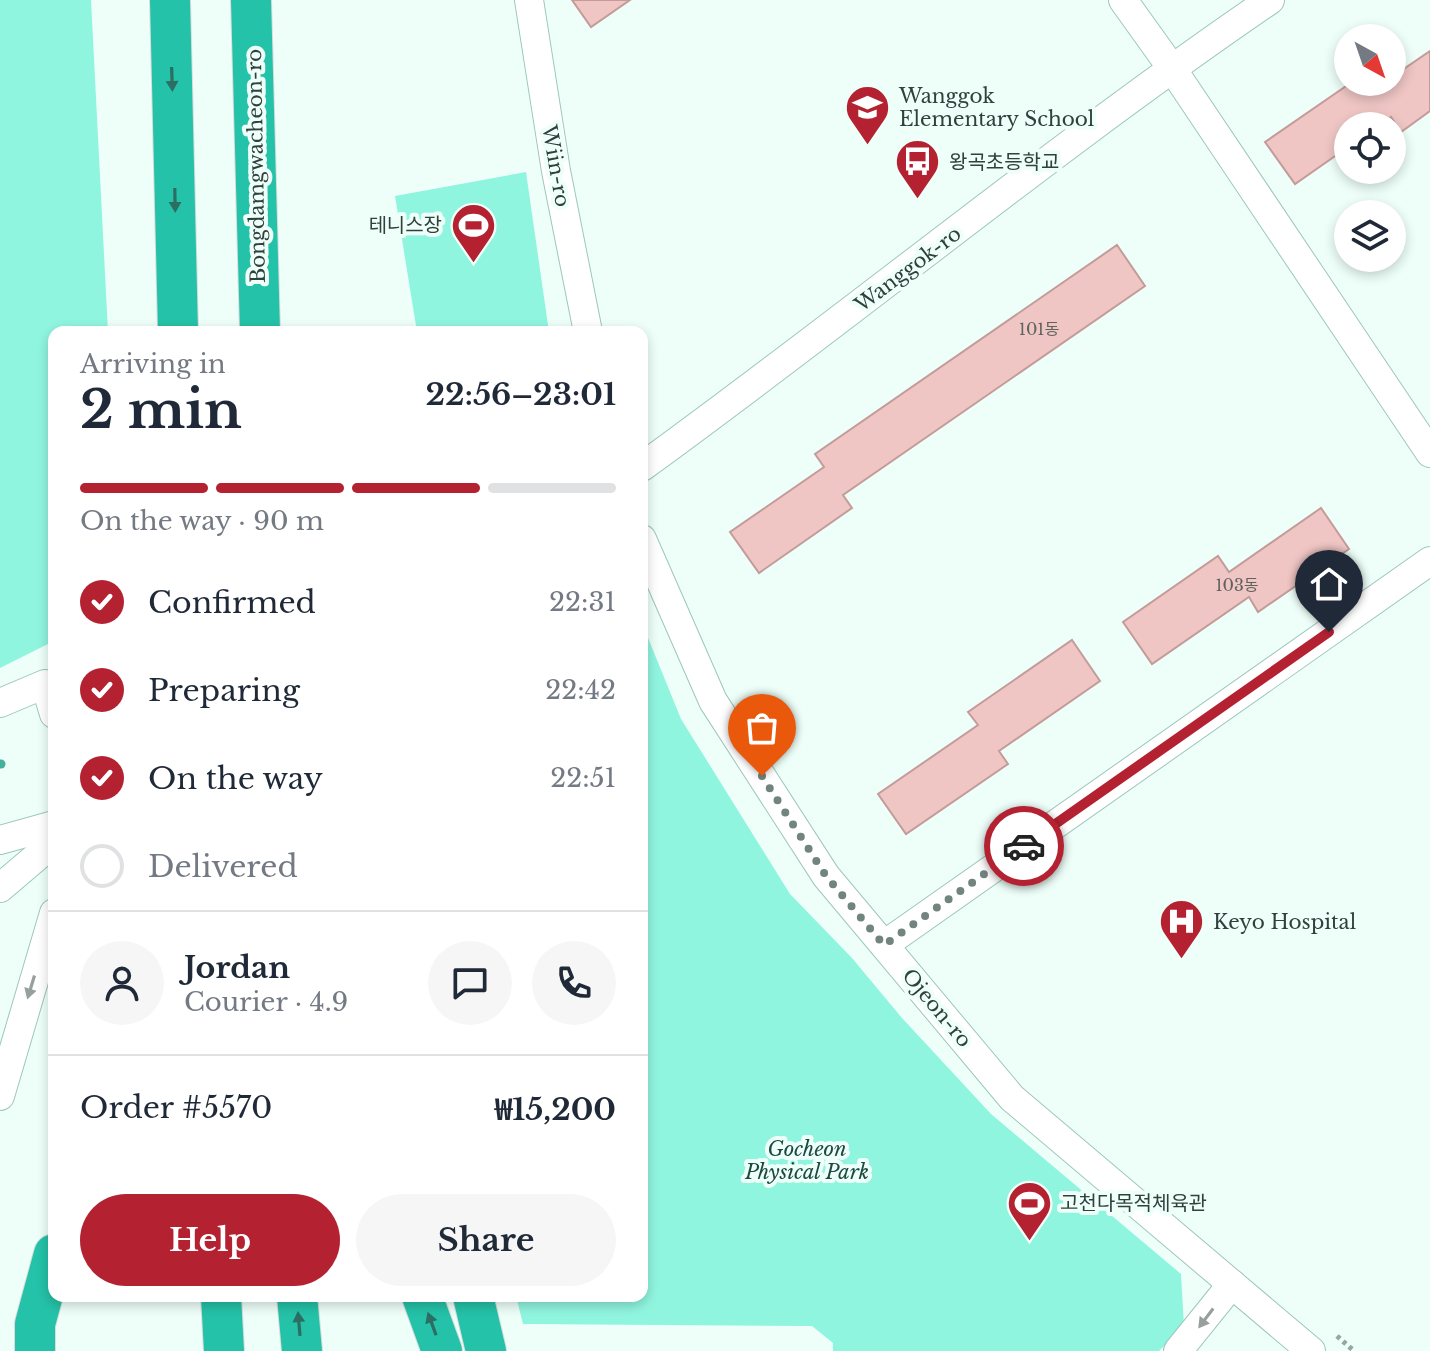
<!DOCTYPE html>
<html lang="en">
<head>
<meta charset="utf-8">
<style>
	body { margin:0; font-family:"Libre Baskerville","Noto Sans KR",serif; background:#f6f6f7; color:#1f2937; height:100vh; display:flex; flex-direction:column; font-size:30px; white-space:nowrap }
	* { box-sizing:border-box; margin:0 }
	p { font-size:26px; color:#747a83 }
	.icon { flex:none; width:44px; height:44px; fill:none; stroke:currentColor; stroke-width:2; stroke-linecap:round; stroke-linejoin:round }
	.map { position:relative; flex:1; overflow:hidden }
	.details { position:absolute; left:48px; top:326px; width:600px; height:976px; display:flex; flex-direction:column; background:#fff; border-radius:16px; box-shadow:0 4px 12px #0003 }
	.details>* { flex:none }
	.needle { width:52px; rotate:140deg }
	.buttons { position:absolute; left:1334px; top:24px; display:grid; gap:16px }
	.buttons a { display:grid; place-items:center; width:72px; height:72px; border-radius:50%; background:#fff; box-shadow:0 4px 12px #0003; font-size:40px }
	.pin { position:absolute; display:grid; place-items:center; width:68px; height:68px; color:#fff; margin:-82px -34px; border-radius:50% 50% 50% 0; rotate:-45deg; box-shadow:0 0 8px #0007 }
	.pin .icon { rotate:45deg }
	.courier { position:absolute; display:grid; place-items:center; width:80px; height:80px; margin:-40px; border:6px solid #b42232; border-radius:50%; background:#fff; color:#222; box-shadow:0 2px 10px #0007 }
	.head em { font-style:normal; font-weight:700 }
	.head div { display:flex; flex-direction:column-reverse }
	.head { display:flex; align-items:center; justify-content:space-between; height:136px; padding:0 32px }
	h1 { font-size:52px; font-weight:700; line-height:60px }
	.bar { display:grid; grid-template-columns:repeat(4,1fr); gap:12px 8px; align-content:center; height:96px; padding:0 32px }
	.bar i { height:10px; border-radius:6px; background:#e0e1e3 }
	.bar .current { background:#b42232 }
	.bar p { grid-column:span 4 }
	.line { display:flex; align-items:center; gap:20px; padding:0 32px; border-top:2px solid #e0e1e3 }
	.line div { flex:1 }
	.round { display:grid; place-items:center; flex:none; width:84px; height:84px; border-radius:42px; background:#f6f6f7 }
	ol { padding:0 32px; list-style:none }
	li { display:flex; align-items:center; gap:24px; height:88px }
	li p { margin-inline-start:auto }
	li .icon { padding:8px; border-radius:50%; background:#b42232; color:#fff; stroke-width:4 }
	li:last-child { color:#747a83 }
	li i { width:44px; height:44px; border:4px solid #e0e1e3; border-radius:50% }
	.cta { display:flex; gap:16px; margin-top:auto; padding:16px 32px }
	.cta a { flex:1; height:92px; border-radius:48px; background:#b42232; color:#fff; font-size:32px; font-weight:700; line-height:92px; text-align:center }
	.cta a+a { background:#f6f6f7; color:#1f2937 }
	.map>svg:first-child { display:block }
	.green { fill:#90f5df }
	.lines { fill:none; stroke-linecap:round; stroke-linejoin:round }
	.stream { stroke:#45b09b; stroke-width:9 }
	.building { fill:#efc6c4; stroke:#c39c9a; stroke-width:2 }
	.minor-casing { stroke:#9dc7bc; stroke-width:30 }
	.highway-casing { stroke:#dadddc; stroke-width:42 }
	.path { stroke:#96a7a2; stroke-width:5; stroke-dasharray:4 4; stroke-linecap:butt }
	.minor { stroke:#fff; stroke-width:28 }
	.highway { stroke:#24c2a8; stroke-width:40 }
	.oneway { fill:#2c6e62 }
	.oneway2 { fill:#98a09e }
	.done { stroke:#72847f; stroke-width:8; stroke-dasharray:0 14.4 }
	.route { stroke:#b42232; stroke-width:10 }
	.labels { text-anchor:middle; stroke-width:8; stroke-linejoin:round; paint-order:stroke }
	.number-label { font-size:16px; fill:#60625f }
	.poi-label { font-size:20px; fill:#30413d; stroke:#eefffa; text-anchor:start }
	.street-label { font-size:20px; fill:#30413d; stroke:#eefffa }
	.park-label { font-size:20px; font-style:italic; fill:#1c4a41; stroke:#eefffa }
</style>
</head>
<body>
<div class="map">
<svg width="1430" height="1351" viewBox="0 0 1430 1351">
	<rect width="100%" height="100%" fill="#eefffa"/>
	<g class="green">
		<polygon points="0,0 91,0 108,332 54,332 54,641 0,668"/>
		<polygon points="526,172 549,332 417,332 395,196"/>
		<polygon points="642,623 681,719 790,894 852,958 902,1018 991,1114 1181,1274 1184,1326 1159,1351 833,1351 833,1343 812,1326 523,1324 516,1296 642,1296"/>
	</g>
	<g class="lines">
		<polyline class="stream" points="0,764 1,764"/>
	</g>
	<g class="building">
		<polygon points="572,0 630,0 591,27"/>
		<polygon points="1430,51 1430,111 1401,132 1391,117 1378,126 1348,126 1348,147 1295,184 1265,142 1352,82 1365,82 1371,92 1385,82 1392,82 1392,77"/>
		<polygon points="1117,245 1145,286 843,495 852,508 759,573 730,532 824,467 815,454"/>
		<polygon points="1321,508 1349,549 1258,612 1249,597 1152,664 1123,622 1218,556 1229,572"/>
		<polygon points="1072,640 1100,681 999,751 1008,764 906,834 878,794 978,725 968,712"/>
	</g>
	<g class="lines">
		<defs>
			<g id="minor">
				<polyline points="529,0 556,171 588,332"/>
				<polyline points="1123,0 1171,67 1430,453"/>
				<path d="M 642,467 C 853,314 1055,147 1270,0"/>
				<polyline points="642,539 713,701 826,876 1012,1098 1311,1351"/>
				<polyline points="0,703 45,684 54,714"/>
				<polyline points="0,840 54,825"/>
				<polyline points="0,888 54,842"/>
				<polyline points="884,945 1430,561"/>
				<polyline points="0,1096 54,913"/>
				<polyline points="1178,1351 1232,1284"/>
			</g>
			<g id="highway">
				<polyline points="170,0 178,332"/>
				<polyline points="251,0 260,332"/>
				<polyline points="221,1296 224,1351"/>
				<polyline points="297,1296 302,1351"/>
				<polyline points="422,1296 442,1351"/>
				<polyline points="473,1296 486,1351"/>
				<polyline points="35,1351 35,1324 54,1254"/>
			</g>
		</defs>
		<use href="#minor" class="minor-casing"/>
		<use href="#highway" class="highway-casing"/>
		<polyline class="path" points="1337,1336 1354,1351"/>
		<use href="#minor" class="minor"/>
		<use href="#highway" class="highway"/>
	</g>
	<defs><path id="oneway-solid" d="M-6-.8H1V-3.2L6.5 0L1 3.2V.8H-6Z" transform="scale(2)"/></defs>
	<g class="oneway">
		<use href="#oneway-solid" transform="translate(172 79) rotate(88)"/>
		<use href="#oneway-solid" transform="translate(175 200) rotate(89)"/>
		<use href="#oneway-solid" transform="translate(299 1324) rotate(-95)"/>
		<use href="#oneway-solid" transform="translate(432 1324) rotate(-110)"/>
	</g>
	<g class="oneway2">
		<use href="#oneway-solid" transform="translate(31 987) rotate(107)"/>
		<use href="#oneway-solid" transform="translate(1206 1318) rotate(127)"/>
	</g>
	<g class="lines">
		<polyline class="done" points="762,776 826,876 884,945 1024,846"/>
		<polyline class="route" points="1024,846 1329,632"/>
	</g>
	<defs>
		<symbol id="school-pin" viewBox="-11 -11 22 30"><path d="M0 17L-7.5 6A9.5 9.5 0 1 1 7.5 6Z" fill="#b42232" stroke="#eefffa"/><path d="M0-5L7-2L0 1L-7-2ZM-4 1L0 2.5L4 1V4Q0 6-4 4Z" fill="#fff"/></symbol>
		<symbol id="bus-pin" viewBox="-11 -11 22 30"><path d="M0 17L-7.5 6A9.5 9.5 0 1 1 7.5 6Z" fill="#b42232" stroke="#eefffa"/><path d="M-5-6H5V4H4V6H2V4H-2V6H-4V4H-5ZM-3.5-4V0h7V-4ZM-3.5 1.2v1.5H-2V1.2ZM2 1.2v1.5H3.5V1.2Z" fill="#fff"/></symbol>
		<symbol id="stadium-pin" viewBox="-11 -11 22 30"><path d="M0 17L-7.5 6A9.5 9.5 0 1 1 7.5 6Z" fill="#b42232" stroke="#eefffa"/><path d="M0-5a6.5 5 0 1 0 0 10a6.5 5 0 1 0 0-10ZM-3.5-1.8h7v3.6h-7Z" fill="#fff"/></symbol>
		<symbol id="hospital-pin" viewBox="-11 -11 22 30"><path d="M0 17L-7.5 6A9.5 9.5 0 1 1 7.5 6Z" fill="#b42232" stroke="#eefffa"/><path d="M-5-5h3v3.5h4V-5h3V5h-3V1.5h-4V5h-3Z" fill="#fff"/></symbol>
	</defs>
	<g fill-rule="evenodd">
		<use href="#school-pin" x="842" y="82" width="51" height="69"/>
		<use href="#bus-pin" x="892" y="136" width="51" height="69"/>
		<use href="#stadium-pin" x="448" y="200" width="51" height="69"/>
		<use href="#hospital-pin" x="1156" y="896" width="51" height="69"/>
		<use href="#stadium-pin" x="1004" y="1178" width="51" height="69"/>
	</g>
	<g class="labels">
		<g class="number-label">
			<text x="1039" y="335">101동</text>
			<text x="1237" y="591">103동</text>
		</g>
		<g class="poi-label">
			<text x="899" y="103">Wanggok<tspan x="899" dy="23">Elementary School</tspan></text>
			<text x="949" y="169">왕곡초등학교</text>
			<text x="442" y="232" text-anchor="end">테니스장</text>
			<text x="1213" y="929">Keyo Hospital</text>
			<text x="1060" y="1210">고천다목적체육관</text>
		</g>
		<g class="street-label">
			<text transform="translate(256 166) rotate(-91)" y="7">Bongdamgwacheon-ro</text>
			<text transform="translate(556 166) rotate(80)" y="7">Wiin-ro</text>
			<text transform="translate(908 269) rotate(-37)" y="7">Wanggok-ro</text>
			<text transform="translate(937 1008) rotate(50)" y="7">Ojeon-ro</text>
		</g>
		<g class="park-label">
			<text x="807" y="1156">Gocheon<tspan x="807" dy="23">Physical Park</tspan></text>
		</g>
	</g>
</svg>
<div class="buttons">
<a><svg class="needle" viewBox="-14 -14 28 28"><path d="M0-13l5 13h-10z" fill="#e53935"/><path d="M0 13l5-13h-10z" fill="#747a83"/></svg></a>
<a><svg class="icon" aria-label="locate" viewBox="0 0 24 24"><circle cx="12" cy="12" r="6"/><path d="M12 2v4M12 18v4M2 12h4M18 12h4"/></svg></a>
<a><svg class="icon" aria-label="layers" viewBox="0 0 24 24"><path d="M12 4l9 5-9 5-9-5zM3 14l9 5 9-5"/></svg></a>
</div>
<div class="pin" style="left:762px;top:776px;background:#ea580c"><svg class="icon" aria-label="bag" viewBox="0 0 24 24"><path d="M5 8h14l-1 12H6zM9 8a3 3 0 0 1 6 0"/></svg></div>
<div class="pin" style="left:1329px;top:632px;background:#1f2937"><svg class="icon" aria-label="home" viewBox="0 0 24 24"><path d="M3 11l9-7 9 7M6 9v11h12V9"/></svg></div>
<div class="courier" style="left:1024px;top:846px"><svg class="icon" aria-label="car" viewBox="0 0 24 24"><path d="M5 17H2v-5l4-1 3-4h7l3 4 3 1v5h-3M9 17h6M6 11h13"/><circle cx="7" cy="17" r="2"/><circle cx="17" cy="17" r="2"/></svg></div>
<section class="details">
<div class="head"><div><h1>2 min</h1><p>Arriving in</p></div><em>22:56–23:01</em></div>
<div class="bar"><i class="current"></i><i class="current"></i><i class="current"></i><i></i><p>On the way · 90 m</p></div>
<ol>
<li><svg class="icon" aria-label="check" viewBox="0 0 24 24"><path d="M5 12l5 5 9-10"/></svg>Confirmed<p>22:31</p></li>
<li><svg class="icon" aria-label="check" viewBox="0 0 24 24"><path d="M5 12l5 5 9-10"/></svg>Preparing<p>22:42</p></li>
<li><svg class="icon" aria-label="check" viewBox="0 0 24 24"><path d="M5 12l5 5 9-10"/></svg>On the way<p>22:51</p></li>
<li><i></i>Delivered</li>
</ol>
<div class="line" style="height:144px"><a class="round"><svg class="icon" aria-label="person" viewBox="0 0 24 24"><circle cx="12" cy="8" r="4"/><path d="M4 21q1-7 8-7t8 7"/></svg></a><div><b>Jordan</b><p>Courier · 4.9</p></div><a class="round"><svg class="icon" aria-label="chat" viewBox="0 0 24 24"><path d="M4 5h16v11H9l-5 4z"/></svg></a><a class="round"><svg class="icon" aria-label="phone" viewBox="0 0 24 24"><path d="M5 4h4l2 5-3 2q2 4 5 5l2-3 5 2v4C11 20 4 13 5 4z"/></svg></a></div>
<div class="line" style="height:104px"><div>Order #5570</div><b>₩15,200</b></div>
<div class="cta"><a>Help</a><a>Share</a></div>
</section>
</div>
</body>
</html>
